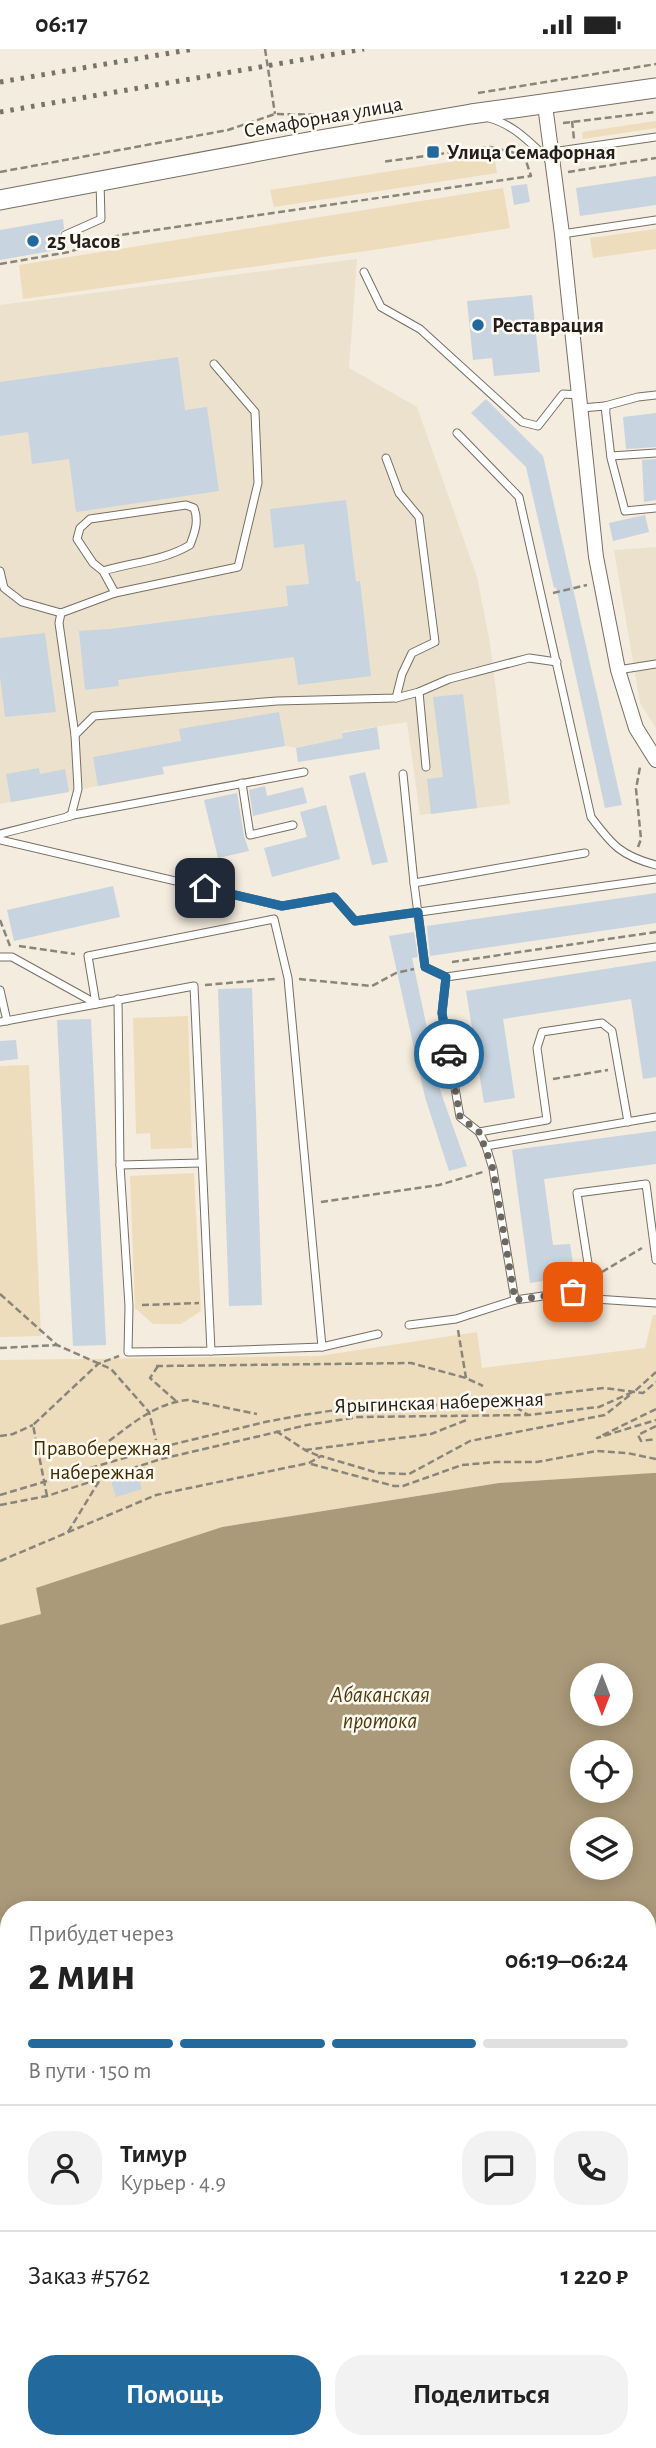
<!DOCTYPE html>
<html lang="ru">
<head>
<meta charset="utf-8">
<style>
	body { margin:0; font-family:"Alegreya Sans",sans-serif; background:#f2f2f2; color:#222; height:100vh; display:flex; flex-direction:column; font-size:26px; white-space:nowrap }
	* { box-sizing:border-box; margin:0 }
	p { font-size:23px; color:#767676 }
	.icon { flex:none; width:38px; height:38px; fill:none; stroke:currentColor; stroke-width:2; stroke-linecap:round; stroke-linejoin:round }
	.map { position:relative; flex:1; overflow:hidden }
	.sheet { position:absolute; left:0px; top:1852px; width:656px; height:548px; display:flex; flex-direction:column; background:#fff; border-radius:28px 28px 0 0; box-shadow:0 4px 18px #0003 }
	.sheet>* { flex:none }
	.needle { width:46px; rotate:180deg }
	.controls { position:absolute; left:570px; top:1614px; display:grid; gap:14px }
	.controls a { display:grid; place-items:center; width:63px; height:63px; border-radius:50%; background:#fff; box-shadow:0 4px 18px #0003; font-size:35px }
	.pin { position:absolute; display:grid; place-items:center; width:60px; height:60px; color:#fff; margin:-30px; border-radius:14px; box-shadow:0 4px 10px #0006 }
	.courier { position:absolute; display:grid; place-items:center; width:70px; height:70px; margin:-35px; border:5px solid #22699d; border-radius:50%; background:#fff; color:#222; box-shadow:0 2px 9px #0007 }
	.summary em { font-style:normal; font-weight:700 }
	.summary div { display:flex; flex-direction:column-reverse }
	.summary { display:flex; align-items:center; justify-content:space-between; height:119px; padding:0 28px }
	h1 { font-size:46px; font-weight:700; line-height:52px }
	.bar { display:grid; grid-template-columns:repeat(4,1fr); gap:10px 7px; align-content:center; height:84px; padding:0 28px }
	.bar i { height:9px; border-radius:5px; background:#e0e0e0 }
	.bar .current { background:#22699d }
	.bar p { grid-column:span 4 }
	.line { display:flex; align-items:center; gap:18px; padding:0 28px; border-top:2px solid #e0e0e0 }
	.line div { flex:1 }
	.round { display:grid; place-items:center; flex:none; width:74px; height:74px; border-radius:28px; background:#f2f2f2 }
	.action { display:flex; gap:14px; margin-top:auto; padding:14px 28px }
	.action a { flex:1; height:80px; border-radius:28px; background:#22699d; color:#fff; font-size:28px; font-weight:700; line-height:80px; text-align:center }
	.action a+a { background:#f2f2f2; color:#222 }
	.status { display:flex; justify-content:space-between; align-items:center; height:49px; padding:0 35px; background:#fff; direction:ltr }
	.status svg { height:19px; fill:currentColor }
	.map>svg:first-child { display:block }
	.built { fill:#ece1cd }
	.green { fill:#edddbd }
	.water { fill:#ab9a7a; fill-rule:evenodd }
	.building { fill:#c8d4df }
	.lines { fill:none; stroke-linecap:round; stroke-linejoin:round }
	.service-casing { stroke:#766f63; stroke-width:9 }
	.minor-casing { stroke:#766f63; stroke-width:16 }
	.secondary-casing { stroke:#766f63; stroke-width:21 }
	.path { stroke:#8a857b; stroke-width:2.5; stroke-dasharray:7 3.5; stroke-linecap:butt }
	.service { stroke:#fff; stroke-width:7 }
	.minor { stroke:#fff; stroke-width:14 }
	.secondary { stroke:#fff; stroke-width:19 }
	.rail { stroke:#78736a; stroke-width:5; stroke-dasharray:3.5 7; stroke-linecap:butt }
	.done { stroke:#6c675f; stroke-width:7; stroke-dasharray:0 12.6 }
	.route { stroke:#22699d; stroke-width:9 }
	.poi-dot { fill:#22699d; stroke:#fefaf1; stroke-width:2.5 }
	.labels { text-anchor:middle; stroke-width:5; stroke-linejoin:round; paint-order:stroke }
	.street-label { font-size:21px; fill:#23201b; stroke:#fefaf1 }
	.poi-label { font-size:21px; font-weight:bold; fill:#23201b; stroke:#fefaf1; text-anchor:start }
	.park-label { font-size:21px; fill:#3e2b00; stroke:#fefaf1 }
	.water-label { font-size:23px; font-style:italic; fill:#4e3b11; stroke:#fefaf1 }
</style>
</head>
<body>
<div class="status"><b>06:17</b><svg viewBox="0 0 49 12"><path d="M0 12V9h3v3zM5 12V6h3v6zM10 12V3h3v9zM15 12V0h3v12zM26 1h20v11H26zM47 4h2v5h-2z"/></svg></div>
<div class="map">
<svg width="656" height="2399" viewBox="0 0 656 2399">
	<rect width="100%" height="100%" fill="#f4ecde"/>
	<g class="built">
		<polygon points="357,210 349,319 417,358 477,528 490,594 510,755 420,766 407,673 342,683 343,689 296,699 285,697 163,718 164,725 0,755 0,256"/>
		<polygon points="656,498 656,679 640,654 614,501"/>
	</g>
	<g class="green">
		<polygon points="656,72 656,79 583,90 582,83"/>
		<polygon points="494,106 497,124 274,158 270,141"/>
		<polygon points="503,139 510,179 380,200 23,250 19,216"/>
		<polygon points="656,180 656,200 593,209 590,189"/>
		<polygon points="188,967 192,1099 151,1100 150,1084 136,1085 133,969"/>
		<polygon points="29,1016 41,1287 0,1288 0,1017"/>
		<polygon points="194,1124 201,1262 181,1275 153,1275 135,1259 130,1127"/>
		<polygon points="653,1266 656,1266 656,1424 499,1434 222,1478 36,1540 42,1565 0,1576 0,1311 319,1307 477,1283 482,1319 645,1299"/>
		<polygon points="9,2255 9,2390 34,2391 15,2399 0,2399 0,2276 6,2257"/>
		<polygon points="166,2391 413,2391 413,2399 176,2399"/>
	</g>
	<path class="water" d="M 653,1424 L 656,1424 L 656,2141 L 648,2140 L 648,1860 L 9,1860 L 9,2187 L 0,2188 L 0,1576 L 41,1565 L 36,1539 L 222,1478 L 499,1434 ZM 583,1626 L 621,1626 L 621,1664 L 583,1664 ZM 583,1703 L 621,1703 L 621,1741 L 583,1741 ZM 583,1780 L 621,1780 L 621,1818 L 583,1818 Z"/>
	<g class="building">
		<polygon points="656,127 656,156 580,167 576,139"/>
		<polygon points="527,135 530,153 514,156 511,137"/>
		<polygon points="63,170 64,180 60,183 59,188 67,192 68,199 0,211 0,181"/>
		<polygon points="532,246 540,323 494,327 492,309 473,311 467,252"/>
		<polygon points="178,308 185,361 207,358 219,442 76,463 69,410 32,415 28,383 0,387 0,333"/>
		<polygon points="486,350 543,407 622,756 605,759 556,538 554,539 526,418 471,364"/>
		<polygon points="656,364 656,398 626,400 623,368"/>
		<polygon points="656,410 656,451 644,453 642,411"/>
		<polygon points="346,451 356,533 360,532 371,627 298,636 294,608 118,631 119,637 85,641 79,582 110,580 288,557 286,537 309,535 304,495 274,499 270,460"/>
		<polygon points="645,466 649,483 613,492 609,474"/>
		<polygon points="45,584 56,663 5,668 0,628 0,589"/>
		<polygon points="463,645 477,759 431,765 427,730 443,728 433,648"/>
		<polygon points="279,663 285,697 162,718 164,725 98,737 93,708 181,692 179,680"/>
		<polygon points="377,678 380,700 298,713 296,699 343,689 342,684"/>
		<polygon points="39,719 40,725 65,720 69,743 11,753 6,725"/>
		<polygon points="365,723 388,813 372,816 349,727"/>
		<polygon points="265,737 267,747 303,738 307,754 253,767 249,741"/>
		<polygon points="237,744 244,787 249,802 218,809 204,751"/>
		<polygon points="326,756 340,810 272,828 264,799 307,788 300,763"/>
		<polygon points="113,837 120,868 14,892 7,861"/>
		<polygon points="656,844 656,874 430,907 427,877"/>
		<polygon points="414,883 418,908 412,909 441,1044 467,1117 449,1122 425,1048 389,887"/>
		<polygon points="656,912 656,1028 643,1030 631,950 503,970 515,1049 484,1054 466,942"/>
		<polygon points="252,939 262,1256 229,1257 218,940"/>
		<polygon points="91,970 106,1296 73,1297 57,971"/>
		<polygon points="16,991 18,1010 0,1012 0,992"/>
		<polygon points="656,1082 656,1115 544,1130 553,1196 570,1195 575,1227 530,1234 512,1101"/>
		<polygon points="137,1424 142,1440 116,1448 111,1432"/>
	</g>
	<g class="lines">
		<defs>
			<g id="service">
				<path d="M 489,69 C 515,76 530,94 550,112"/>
				<polyline points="552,103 656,88"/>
				<polyline points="562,185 656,171"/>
				<polyline points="65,186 101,170 100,132"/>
				<polyline points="364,223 381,258 420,280 522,373 538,377 563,345 580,346"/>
				<polyline points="656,346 638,348 605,357 611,409 625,462 656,459"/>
				<polyline points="581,359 605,357 606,361"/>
				<path d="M 457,384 L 519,448 L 591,768 C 612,796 621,807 656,816"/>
				<polyline points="611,407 656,404"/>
				<polyline points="386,409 399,444 419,468 435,593 412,604 402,625 396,649"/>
				<polyline points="0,522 4,539 22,553 61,564"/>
				<path d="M 103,522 L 93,514 L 77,490 L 80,479 L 90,470 L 186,456 L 194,459 C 199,472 195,483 190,496 C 163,512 133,513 103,522 L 115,544"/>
				<polyline points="618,621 656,615"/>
				<polyline points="75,686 94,667 277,652 396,649 419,643"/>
				<polyline points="426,718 419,643 449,630 529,609 557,613"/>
				<polyline points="403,725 414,834"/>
				<polyline points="242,734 250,786 293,776"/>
				<polyline points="68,767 304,723"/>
				<polyline points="0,785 71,767 78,740 75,686 59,574 61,564 115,544 238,518 258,434 255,363 214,315"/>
				<polyline points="0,791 282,857 334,848 355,872 656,830"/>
				<polyline points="0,908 12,908 95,954"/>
				<polyline points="446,928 425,918 414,834 585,804"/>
				<polyline points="0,941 7,972"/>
				<polyline points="96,955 88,907 274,870 288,929 322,1298"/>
				<polyline points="0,973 194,937 211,1302 128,1303 129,1257 120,1116 118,950"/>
				<polyline points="656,1068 486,1097 493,1120 515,1251 592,1240 577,1144 646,1135 656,1211"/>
				<polyline points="479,1083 547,1071 537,999 542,983 602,974 612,982 628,1073"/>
				<polyline points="486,1097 479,1083 460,1068 442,964 446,928 656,898"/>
				<polyline points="120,1116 201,1114"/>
				<polyline points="592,1240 595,1250 656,1254"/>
				<polyline points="409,1276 456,1270 515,1251"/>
				<polyline points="211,1302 322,1298 378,1285"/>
			</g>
			<polyline id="minor" points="545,56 562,185 596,508 618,621 636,679 656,711"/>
			<polyline id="secondary" points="0,151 308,93 471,65 656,39"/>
		</defs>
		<use href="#service" class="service-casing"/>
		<use href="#minor" class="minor-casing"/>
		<use href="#secondary" class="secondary-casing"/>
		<g class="path">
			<polyline points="265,0 275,65"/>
			<polyline points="478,44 656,15"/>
			<polyline points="572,72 574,90"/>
			<polyline points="563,74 656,63"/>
			<polyline points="0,123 228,81 275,65 347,66"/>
			<polyline points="568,123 656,109"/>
			<polyline points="0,215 69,203 120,186 531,127 526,112 515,104 490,98 382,113"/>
			<polyline points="553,544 587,536"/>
			<polyline points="638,798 641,790 636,740 640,718"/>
			<polyline points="0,871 10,897"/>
			<polyline points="19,897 75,905"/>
			<polyline points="452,913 656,883"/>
			<polyline points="299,930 372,937 396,924 414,920"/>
			<polyline points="205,936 275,930"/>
			<polyline points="553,1030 608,1021"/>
			<polyline points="321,1153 439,1136 483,1123"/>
			<polyline points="602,1223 642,1199"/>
			<polyline points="0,1245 57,1296 111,1320 149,1363 156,1391"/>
			<polyline points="142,1256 199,1254"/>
			<polyline points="458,1281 466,1329"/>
			<polyline points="0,1299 57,1296"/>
			<polyline points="156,1317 411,1314 466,1329 483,1337"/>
			<polyline points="158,1317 150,1329 176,1352"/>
			<polyline points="516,1358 528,1366"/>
			<polyline points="656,1360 597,1389 656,1371"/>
			<polyline points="656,1377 638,1386 641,1392 656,1390"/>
			<polyline points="276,1382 305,1401 319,1407"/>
			<polyline points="0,1387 13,1385 33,1376"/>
			<path d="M 109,1392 C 133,1374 156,1354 188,1351 L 257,1365"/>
			<polyline points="305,1401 431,1385 469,1370"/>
			<polyline points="311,1415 394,1437 403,1437 462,1416 496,1413 537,1413 597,1402 627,1404 656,1410"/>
			<polyline points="0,1446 158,1399 265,1373 302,1366 357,1358 470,1355 604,1339 643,1344 656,1333"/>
			<polyline points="47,1447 33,1376 98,1315 119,1307"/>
			<polyline points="0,1456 47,1447 161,1410 307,1376 358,1368 528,1366 599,1358 635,1342 656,1323"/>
			<polyline points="68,1483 101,1429"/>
			<polyline points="0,1512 156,1446 309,1414 321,1407 378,1424 409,1425 470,1392 605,1366 630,1346"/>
			<polyline points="648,1990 656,1990"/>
			<polyline points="649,1990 652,2073"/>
			<polyline points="648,2073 656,2073"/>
		</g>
		<use href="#service" class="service"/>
		<use href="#minor" class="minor"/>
		<use href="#secondary" class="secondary"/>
		<g class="rail">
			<polyline points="0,33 194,0"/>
			<polyline points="0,63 364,0"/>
		</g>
	</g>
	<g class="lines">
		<polyline class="done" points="449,1005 460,1068 479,1083 493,1120 515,1251 573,1243"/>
		<polyline class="route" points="205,839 282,857 334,848 355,872 418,863 425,918 446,928 442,964 449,1005"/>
	</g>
	<g class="poi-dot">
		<rect x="426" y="96" width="14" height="14" rx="3.5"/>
		<circle cx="33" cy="192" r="7"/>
		<circle cx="478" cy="276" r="7"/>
	</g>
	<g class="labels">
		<g class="street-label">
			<text transform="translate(323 68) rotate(-10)" y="7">Семафорная улица</text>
			<text transform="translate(439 1353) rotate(-2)" y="7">Ярыгинская набережная</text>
		</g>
		<g class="poi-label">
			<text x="447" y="110">Улица Семафорная</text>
			<text x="47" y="199">25 Часов</text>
			<text x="492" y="283">Реставрация</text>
		</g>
		<g class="park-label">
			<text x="102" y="1406">Правобережная<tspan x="102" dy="24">набережная</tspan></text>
		</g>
		<g class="water-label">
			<text x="380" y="1653">Абаканская<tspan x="380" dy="26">протока</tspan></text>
		</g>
	</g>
</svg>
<div class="controls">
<a><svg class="needle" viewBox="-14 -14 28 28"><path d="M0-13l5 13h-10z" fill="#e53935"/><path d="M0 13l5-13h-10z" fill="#767676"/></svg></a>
<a><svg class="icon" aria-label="locate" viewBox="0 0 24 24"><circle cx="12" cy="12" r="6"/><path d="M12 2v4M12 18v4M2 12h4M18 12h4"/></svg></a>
<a><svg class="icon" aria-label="layers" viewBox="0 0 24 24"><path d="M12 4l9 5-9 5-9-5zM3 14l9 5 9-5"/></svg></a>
</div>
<div class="pin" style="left:573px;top:1243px;background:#ea580c"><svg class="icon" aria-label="bag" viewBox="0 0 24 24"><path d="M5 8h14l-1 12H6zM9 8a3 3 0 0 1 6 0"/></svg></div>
<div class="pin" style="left:205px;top:839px;background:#1f2937"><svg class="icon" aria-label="home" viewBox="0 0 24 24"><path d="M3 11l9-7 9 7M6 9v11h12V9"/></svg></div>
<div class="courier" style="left:449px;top:1005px"><svg class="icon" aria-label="car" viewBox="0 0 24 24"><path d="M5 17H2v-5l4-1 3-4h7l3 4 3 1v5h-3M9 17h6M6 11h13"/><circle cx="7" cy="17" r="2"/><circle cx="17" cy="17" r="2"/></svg></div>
<section class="sheet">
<div class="summary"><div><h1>2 мин</h1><p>Прибудет через</p></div><em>06:19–06:24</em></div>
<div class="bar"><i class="current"></i><i class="current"></i><i class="current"></i><i></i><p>В пути · 150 m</p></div>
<div class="line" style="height:126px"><a class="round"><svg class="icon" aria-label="person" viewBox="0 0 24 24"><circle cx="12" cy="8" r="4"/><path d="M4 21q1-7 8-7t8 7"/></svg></a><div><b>Тимур</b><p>Курьер · 4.9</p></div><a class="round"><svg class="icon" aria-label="chat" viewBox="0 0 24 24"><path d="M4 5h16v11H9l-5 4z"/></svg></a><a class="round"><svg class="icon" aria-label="phone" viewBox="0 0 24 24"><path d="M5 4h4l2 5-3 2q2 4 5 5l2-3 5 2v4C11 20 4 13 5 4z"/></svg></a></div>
<div class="line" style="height:91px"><div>Заказ #5762</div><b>1 220 ₽</b></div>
<div class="action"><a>Помощь</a><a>Поделиться</a></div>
</section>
</div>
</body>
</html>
